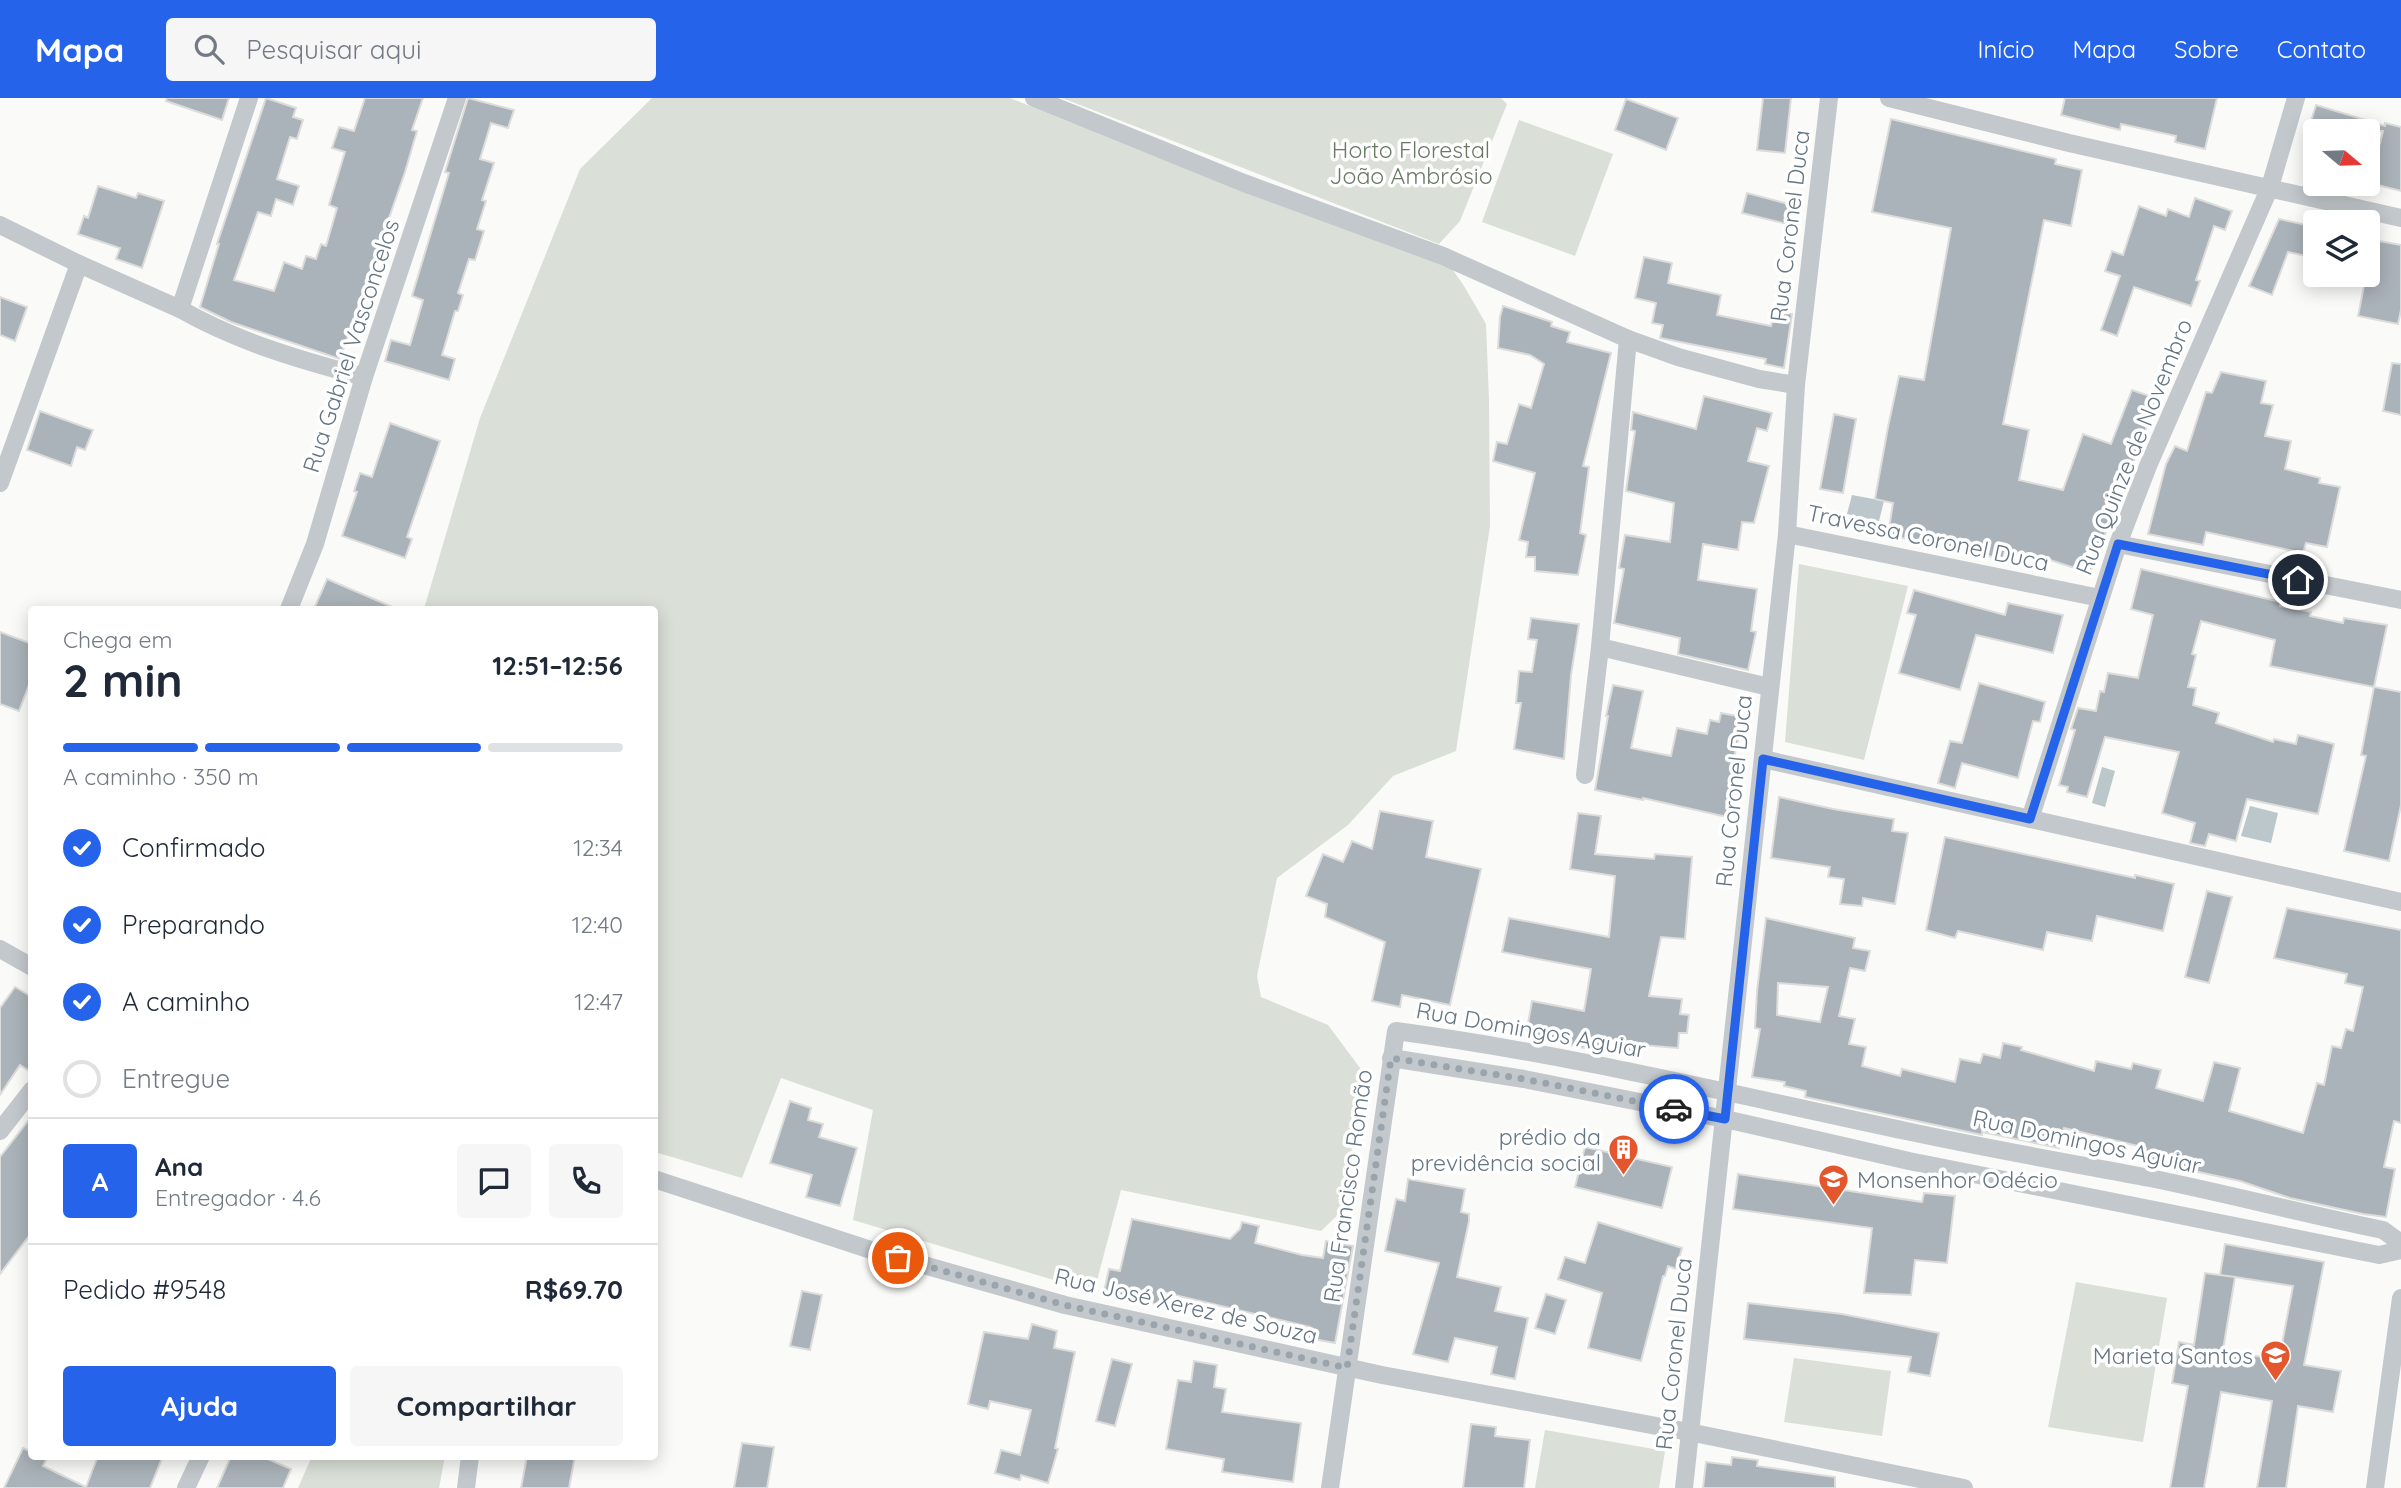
<!DOCTYPE html>
<html lang="pt">
<head>
<meta charset="utf-8">
<style>
	body { margin:0; font-family:Quicksand,sans-serif; background:#f6f6f7; color:#1f2937; height:100vh; display:flex; flex-direction:column; font-size:26px; white-space:nowrap }
	* { box-sizing:border-box; margin:0 }
	p { font-size:23px; color:#747a83 }
	.icon { flex:none; width:38px; height:38px; fill:none; stroke:currentColor; stroke-width:2; stroke-linecap:round; stroke-linejoin:round }
	.map { position:relative; flex:1; overflow:hidden }
	.details { position:absolute; left:28px; top:508px; width:630px; height:854px; display:flex; flex-direction:column; background:#fff; border-radius:7px; box-shadow:0 4px 18px #0003 }
	.details>* { flex:none }
	.needle { width:46px; rotate:109deg }
	.controls { position:absolute; left:2303px; top:21px; display:grid; gap:14px }
	.controls a { display:grid; place-items:center; width:77px; height:77px; border-radius:7px; background:#fff; box-shadow:0 4px 18px #0003; font-size:35px }
	.pin { position:absolute; display:grid; place-items:center; width:60px; height:60px; color:#fff; margin:-30px; border:4px solid #fff; border-radius:50%; box-shadow:0 2px 7px #0007 }
	.courier { position:absolute; display:grid; place-items:center; width:70px; height:70px; margin:-35px; border:5px solid #2563eb; border-radius:50%; background:#fff; color:#222; box-shadow:0 2px 9px #0007 }
	.headline em { font-style:normal; font-weight:700 }
	.headline div { display:flex; flex-direction:column-reverse }
	.headline { display:flex; align-items:center; justify-content:space-between; height:119px; padding:0 35px }
	h1 { font-size:46px; font-weight:700; line-height:52px }
	.bar { display:grid; grid-template-columns:repeat(4,1fr); gap:10px 7px; align-content:center; height:84px; padding:0 35px }
	.bar i { height:9px; border-radius:5px; background:#e0e1e3 }
	.bar .active { background:#2563eb }
	.bar p { grid-column:span 4 }
	.line { display:flex; align-items:center; gap:18px; padding:0 35px; border-top:2px solid #e0e1e3 }
	.line div { flex:1 }
	.round { display:grid; place-items:center; flex:none; width:74px; height:74px; border-radius:7px; background:#f6f6f7 }
	ol { padding:0 35px; list-style:none }
	li { display:flex; align-items:center; gap:21px; height:77px }
	li p { margin-inline-start:auto }
	li .icon { padding:7px; border-radius:50%; background:#2563eb; color:#fff; stroke-width:4 }
	li:last-child { color:#747a83 }
	li i { width:38px; height:38px; border:4px solid #e0e1e3; border-radius:50% }
	.cta { display:flex; gap:14px; margin-top:auto; padding:14px 35px }
	.cta a { flex:1; height:80px; border-radius:7px; background:#2563eb; color:#fff; font-size:28px; font-weight:700; line-height:80px; text-align:center }
	.cta a+a { background:#f6f6f7; color:#1f2937 }
	header { display:flex; align-items:center; gap:42px; box-sizing:border-box; height:98px; padding:0 35px; background:#2563eb; color:#fff }
	header strong { font-size:33px }
	nav { display:flex; gap:38px; margin-inline-start:auto; font-size:24px }
	.search { width:490px; height:63px; background:#f6f6f7; display:flex; align-items:center; gap:18px; box-sizing:border-box; padding:0 24px; border-radius:7px; color:#747a83; font-size:26px }
	.map>svg:first-child { display:block }
	.green { fill:#dadfd7 }
	.water { fill:#bbc7cb }
	.building { fill:#aab3b9; stroke:#dcdcda; stroke-width:2; fill-rule:evenodd }
	.lines { fill:none; stroke-linecap:round; stroke-linejoin:round }
	.minor { stroke:#c3c8cc; stroke-width:18 }
	.done { stroke:#99a4ac; stroke-width:7; stroke-dasharray:0 12.6 }
	.route { stroke:#2563eb; stroke-width:9 }
	.labels { text-anchor:middle; stroke-width:7; stroke-linejoin:round; paint-order:stroke }
	.park-label { font-size:23px; fill:#687a64; stroke:#fff }
	.street-label { font-size:23px; fill:#657683; stroke:#fff }
	.poi-label { font-size:23px; fill:#657683; stroke:#fff; text-anchor:end }
</style>
</head>
<body>
<header>
<strong>Mapa</strong>
<div class="search"><svg class="icon" aria-label="search" viewBox="0 0 24 24"><circle cx="10" cy="10" r="6"/><path d="M15 15l6 6"/></svg>Pesquisar aqui</div>
<nav><a>Início</a><a>Mapa</a><a>Sobre</a><a>Contato</a></nav>
</header>
<div class="map">
<svg width="2401" height="1390" viewBox="0 0 2401 1390">
	<rect width="100%" height="100%" fill="#fafaf8"/>
	<g class="green">
		<polygon points="652,0 1010,0 1154,58 1443,158 1464,188 1486,226 1489,302 1490,428 1456,653 1393,678 1348,727 1277,780 1257,878 1261,899 1328,927 1363,974 1343,1112 1321,1133 1121,1092 1094,1194 853,1122 873,1012 781,980 742,1080 655,1054 654,511 424,511 480,320 580,71"/>
		<polygon points="1062,0 1501,0 1507,6 1460,123 1439,146"/>
		<polygon points="1519,22 1613,56 1575,158 1482,124"/>
		<polygon points="1799,466 1908,488 1864,662 1785,644"/>
		<polygon points="2076,1184 2167,1200 2143,1344 2048,1329"/>
		<polygon points="1794,1260 1891,1273 1882,1338 1784,1324"/>
		<polygon points="1545,1332 1665,1353 1659,1390 1535,1390"/>
		<polygon points="312,1358 445,1358 439,1390 298,1390"/>
	</g>
	<g class="water">
		<polygon points="1852,397 1884,403 1879,423 1847,416"/>
		<polygon points="2102,669 2115,673 2105,709 2092,705"/>
		<polygon points="2250,708 2278,715 2271,745 2241,738"/>
	</g>
	<g class="building">
		<polygon points="167,0 229,0 222,22 166,3"/>
		<polygon points="266,0 296,10 293,19 303,22 297,41 290,39 277,81 299,88 293,107 276,101 271,118 258,114 234,182 274,193 284,164 302,171 306,158 316,161 321,146 326,148 337,110 329,107 345,54 332,50 339,29 354,33 365,0 423,0 412,32 417,33 405,74 340,261 231,224 200,209 219,146 217,146"/>
		<polygon points="468,0 514,12 508,30 491,25 480,61 494,65 482,102 486,103 477,131 484,133 475,162 469,161 458,195 463,197 458,213 455,213 442,257 455,261 449,282 385,263 391,242 410,247 423,202 412,198 449,75 445,74"/>
		<polygon points="1763,0 1791,0 1785,55 1757,52"/>
		<polygon points="2065,0 2217,0 2205,51 2175,44 2176,38 2121,26 2120,32 2061,17"/>
		<polygon points="1626,1 1678,20 1666,52 1615,32"/>
		<polygon points="2316,7 2385,28 2385,25 2401,29 2401,93 2370,85 2383,33 2308,33"/>
		<polygon points="1891,21 2056,61 2055,66 2082,72 2071,128 2044,122 2003,326 2029,332 2019,382 2063,392 2083,336 2111,346 2132,292 2155,300 2146,331 2090,475 2047,461 2045,465 2004,455 2003,461 1888,437 1893,405 1875,401 1888,329 1899,278 1924,282 1951,130 1872,114"/>
		<polygon points="98,88 136,100 138,95 164,103 142,170 116,161 120,150 78,136 84,118 88,120"/>
		<polygon points="1747,95 1796,108 1791,127 1742,115"/>
		<polygon points="2195,100 2232,113 2225,132 2214,128 2196,182 2200,183 2191,208 2134,189 2117,238 2101,232 2120,178 2105,173 2112,153 2123,157 2139,108 2166,118 2168,111 2189,119"/>
		<polygon points="2279,121 2315,129 2315,160 2288,154 2272,197 2249,188"/>
		<polygon points="2373,142 2401,147 2401,212 2398,226 2358,218"/>
		<polygon points="1644,159 1672,165 1668,185 1721,197 1717,217 1771,228 1774,213 1792,216 1784,270 1765,266 1766,261 1660,240 1663,227 1652,225 1656,205 1635,200"/>
		<polygon points="0,199 27,209 15,243 0,237"/>
		<polygon points="1503,208 1552,224 1551,228 1570,234 1567,244 1611,255 1583,368 1589,369 1580,435 1586,437 1578,477 1535,473 1535,459 1526,459 1528,444 1519,442 1535,375 1493,363 1497,344 1507,346 1519,306 1531,310 1544,266 1530,257 1498,250 1500,219"/>
		<polygon points="2392,265 2401,266 2401,317 2383,313"/>
		<polygon points="2221,274 2266,283 2261,305 2273,307 2265,338 2291,343 2285,371 2320,380 2319,385 2340,389 2327,449 2306,445 2303,455 2206,434 2203,447 2148,436 2166,366 2175,348 2187,353 2206,294 2212,295"/>
		<polygon points="1704,298 1772,315 1767,333 1757,330 1748,363 1769,368 1754,425 1742,424 1738,452 1703,446 1698,482 1757,491 1751,533 1756,534 1748,572 1678,556 1680,540 1614,525 1624,471 1619,470 1625,437 1670,444 1674,405 1626,393 1635,333 1631,332 1633,314 1696,331"/>
		<polygon points="40,313 93,332 85,352 77,349 71,368 27,352"/>
		<polygon points="1834,316 1856,321 1843,395 1820,391"/>
		<polygon points="390,325 440,343 407,439 412,441 405,460 342,438 357,394 354,393 360,375 372,379"/>
		<polygon points="2141,471 2281,504 2280,508 2311,514 2310,518 2343,525 2344,520 2387,527 2374,589 2401,594 2401,707 2389,763 2344,753 2366,658 2361,657 2374,589 2270,568 2275,542 2201,523 2192,556 2196,557 2188,589 2196,590 2193,607 2219,615 2216,625 2273,644 2274,641 2296,646 2298,637 2334,646 2318,716 2247,701 2236,743 2209,736 2205,748 2190,745 2195,725 2162,715 2179,654 2105,639 2087,699 2067,694 2068,689 2059,687 2075,632 2071,631 2078,610 2096,613 2100,593 2104,594 2108,575 2138,580 2153,517 2131,511"/>
		<polygon points="327,481 397,511 314,511"/>
		<polygon points="1914,492 2005,517 2008,505 2063,517 2053,555 1976,537 1960,592 1899,575 1916,517 1907,515"/>
		<polygon points="1531,520 1579,526 1571,577 1564,661 1514,651 1521,605 1516,605 1519,573 1532,574 1537,542 1528,541"/>
		<polygon points="0,534 32,546 32,579 19,613 0,606"/>
		<polygon points="1979,585 2045,604 2040,624 2033,623 2018,680 1962,665 1955,690 1938,685 1950,643 1962,645"/>
		<polygon points="1613,587 1643,593 1631,650 1671,658 1677,630 1707,636 1710,622 1719,624 1721,615 1743,619 1732,670 1735,670 1731,689 1735,690 1727,719 1643,700 1643,702 1595,692 1608,618 1606,618"/>
		<polygon points="1779,699 1833,711 1894,721 1892,733 1908,735 1895,806 1863,800 1862,808 1840,806 1844,781 1828,779 1830,769 1771,760"/>
		<polygon points="1380,713 1433,723 1426,759 1481,771 1450,907 1402,897 1400,909 1372,903 1385,844 1325,819 1327,806 1306,798 1323,756 1343,764 1352,743 1372,751"/>
		<polygon points="1578,715 1601,718 1595,756 1654,761 1655,756 1692,759 1685,841 1661,839 1649,898 1682,901 1680,916 1689,917 1687,935 1679,935 1678,950 1642,947 1640,955 1590,947 1589,951 1526,937 1532,903 1584,913 1591,871 1502,854 1509,820 1609,839 1615,778 1570,771"/>
		<polygon points="1945,739 2135,780 2135,777 2174,786 2163,833 2097,818 2092,843 2047,834 2043,852 1958,833 1955,840 1926,832"/>
		<polygon points="2207,793 2232,799 2209,885 2185,879"/>
		<path d="M 2287,810 L 2401,832 L 2401,1025 L 2394,1023 L 2384,1069 L 2395,1071 L 2386,1119 L 2363,1116 L 2290,1100 L 2240,1083 L 2143,1062 L 2146,1050 L 2064,1030 L 2059,1050 L 1982,1034 L 1982,1037 L 1973,1035 L 1805,999 L 1806,993 L 1784,988 L 1785,984 L 1752,979 L 1760,931 L 1755,930 L 1757,893 L 1766,820 L 1855,840 L 1853,850 L 1870,853 L 1865,873 L 1850,870 L 1839,918 L 1855,921 L 1849,946 L 1866,949 L 1862,968 L 1900,978 L 1902,971 L 1955,984 L 1960,961 L 1980,965 L 1983,956 L 2000,960 L 2003,945 L 2022,949 L 2021,952 L 2094,973 L 2096,963 L 2131,971 L 2133,965 L 2161,972 L 2156,990 L 2203,1003 L 2214,964 L 2240,970 L 2229,1013 L 2303,1035 L 2317,985 L 2324,987 L 2332,948 L 2341,950 L 2346,931 L 2353,933 L 2363,889 L 2345,885 L 2347,876 L 2274,860 ZM 1778,885 L 1828,889 L 1820,924 L 1777,917 Z"/>
		<polygon points="15,889 32,899 32,975 20,967 0,997 0,910"/>
		<polygon points="790,1003 811,1010 808,1022 823,1026 819,1039 857,1050 840,1108 806,1099 812,1077 770,1065"/>
		<polygon points="32,1018 32,1134 0,1176 0,1059"/>
		<polygon points="1585,1049 1672,1069 1662,1110 1575,1089"/>
		<polygon points="1738,1076 1922,1104 1924,1095 1955,1098 1947,1165 1915,1162 1911,1197 1864,1195 1872,1130 1733,1111"/>
		<polygon points="1408,1081 1465,1091 1461,1114 1469,1116 1469,1123 1457,1179 1501,1189 1495,1213 1528,1220 1515,1281 1491,1276 1497,1249 1455,1240 1448,1264 1413,1256 1439,1165 1385,1153 1396,1101 1405,1103"/>
		<polygon points="1132,1121 1230,1141 1240,1131 1242,1124 1259,1128 1255,1145 1302,1157 1323,1160 1326,1143 1353,1148 1335,1245 1308,1240 1310,1229 1162,1194 1160,1207 1104,1194 1109,1171 1120,1173"/>
		<polygon points="1598,1124 1682,1150 1676,1171 1668,1168 1665,1178 1663,1178 1641,1263 1588,1250 1602,1195 1558,1181 1565,1159 1585,1165"/>
		<path d="M 2225,1146 L 2324,1164 L 2304,1267 L 2341,1273 L 2333,1314 L 2298,1308 L 2286,1390 L 2257,1390 L 2272,1303 L 2221,1294 L 2204,1390 L 2170,1390 L 2188,1288 L 2172,1285 L 2179,1244 L 2194,1247 L 2205,1175 L 2235,1179 L 2220,1177 ZM 2235,1179 L 2293,1188 L 2279,1262 L 2223,1252 Z"/>
		<polygon points="802,1193 822,1197 810,1252 790,1248"/>
		<polygon points="1546,1196 1566,1202 1555,1236 1535,1230"/>
		<polygon points="1748,1205 1842,1216 1939,1235 1930,1278 1908,1274 1911,1259 1744,1241"/>
		<polygon points="1032,1226 1057,1233 1054,1250 1075,1254 1055,1350 1058,1351 1048,1385 1021,1377 1020,1382 995,1375 1001,1352 1020,1357 1031,1312 990,1303 988,1311 968,1306 984,1234 1028,1241"/>
		<polygon points="1112,1261 1132,1266 1115,1328 1096,1323"/>
		<polygon points="1194,1263 1217,1267 1214,1289 1226,1291 1222,1314 1301,1325 1293,1384 1222,1374 1224,1361 1166,1351 1178,1282 1191,1284"/>
		<polygon points="1471,1326 1496,1329 1495,1338 1530,1342 1524,1390 1463,1390"/>
		<polygon points="742,1345 774,1349 767,1390 734,1390"/>
		<polygon points="23,1350 32,1354 32,1358 39,1358 46,1362 43,1368 86,1389 98,1358 163,1358 150,1390 4,1390"/>
		<polygon points="231,1358 261,1358 291,1371 283,1390 217,1390"/>
		<polygon points="527,1358 575,1358 569,1390 521,1390"/>
		<polygon points="1732,1359 1758,1362 1757,1368 1835,1379 1835,1390 1703,1390 1706,1364 1731,1367"/>
	</g>
	<g class="lines">
		<g class="minor">
			<path d="M 249,0 L 180,211 C 238,244 300,262 364,279"/>
			<polyline points="1034,0 1244,85 1443,158 1628,241 1678,259 1759,281 1796,287"/>
			<polyline points="1889,0 2069,45 2401,120"/>
			<polyline points="0,127 79,166 180,211"/>
			<polyline points="1628,241 1600,549 1769,589"/>
			<polyline points="0,385 79,166"/>
			<polyline points="1787,436 2100,500"/>
			<polyline points="2118,446 2401,502"/>
			<polyline points="289,511 315,446 364,279 457,0"/>
			<polyline points="1763,661 2401,804"/>
			<polyline points="1585,677 1600,549"/>
			<polyline points="2030,721 2118,446 2148,368 2270,89 2296,0"/>
			<polyline points="0,851 32,869"/>
			<polyline points="1391,960 1524,981 1725,1021 1909,1063 2379,1157 2401,1152"/>
			<polyline points="0,1033 32,992"/>
			<polyline points="654,1081 874,1153 1065,1207 1382,1277 1689,1334 1964,1390"/>
			<polyline points="186,1390 201,1358"/>
			<polyline points="466,1390 470,1358"/>
			<path d="M 1330,1390 L 1396,933 C 1569,956 1740,998 1911,1034 C 1990,1051 2070,1065 2150,1080 C 2228,1096 2305,1116 2383,1132 L 2401,1145"/>
			<polyline points="1684,1390 1787,436 1796,287 1829,0"/>
			<polyline points="2375,1390 2401,1200"/>
		</g>
	</g>
	<g class="lines">
		<polyline class="done" points="898,1160 1065,1207 1347,1270 1391,960 1524,981 1674,1011"/>
		<polyline class="route" points="1674,1011 1725,1021 1763,661 2030,721 2118,446 2298,482"/>
	</g>
	<defs>
		<symbol id="building-pin" viewBox="-11 -11 22 30"><path d="M0 17L-7.5 6A9.5 9.5 0 1 1 7.5 6Z" fill="#e4572e" stroke="#fff"/><path d="M-4-6H4V6H1V3H-1V6H-4ZM-2.5-4.3h1.7v1.8h-1.7ZM.8-4.3h1.7v1.8H.8ZM-2.5-1h1.7V.8h-1.7ZM.8-1h1.7V.8H.8Z" fill="#fff"/></symbol>
		<symbol id="school-pin" viewBox="-11 -11 22 30"><path d="M0 17L-7.5 6A9.5 9.5 0 1 1 7.5 6Z" fill="#e4572e" stroke="#fff"/><path d="M0-5L7-2L0 1L-7-2ZM-4 1L0 2.5L4 1V4Q0 6-4 4Z" fill="#fff"/></symbol>
	</defs>
	<g fill-rule="evenodd">
		<use href="#building-pin" x="1606" y="1034" width="35" height="47"/>
		<use href="#school-pin" x="1816" y="1064" width="35" height="47"/>
		<use href="#school-pin" x="2258" y="1240" width="35" height="47"/>
	</g>
	<g class="labels">
		<g class="park-label">
			<text x="1411" y="60">Horto Florestal<tspan x="1411" dy="26">João Ambrósio</tspan></text>
		</g>
		<g class="street-label">
			<text transform="translate(1790 128) rotate(-83)" y="8">Rua Coronel Duca</text>
			<text transform="translate(351 248) rotate(-72)" y="8">Rua Gabriel Vasconcelos</text>
			<text transform="translate(2134 349) rotate(-68)" y="8">Rua Quinze de Novembro</text>
			<text transform="translate(1928 440) rotate(12)" y="8">Travessa Coronel Duca</text>
			<text transform="translate(1734 693) rotate(-84)" y="8">Rua Coronel Duca</text>
			<text transform="translate(1531 932) rotate(10)" y="8">Rua Domingos Aguiar</text>
			<text transform="translate(2087 1044) rotate(12)" y="8">Rua Domingos Aguiar</text>
			<text transform="translate(1348 1088) rotate(-82)" y="8">Rua Francisco Romão</text>
			<text transform="translate(1186 1208) rotate(13)" y="8">Rua José Xerez de Souza</text>
			<text transform="translate(1674 1256) rotate(-84)" y="8">Rua Coronel Duca</text>
		</g>
		<g class="poi-label">
			<text x="1601" y="1047">prédio da<tspan x="1601" dy="26">previdência social</tspan></text>
			<text x="1857" y="1090" text-anchor="start">Monsenhor Odécio</text>
			<text x="2253" y="1266">Marieta Santos</text>
		</g>
	</g>
</svg>
<div class="controls">
<a><svg class="needle" viewBox="-14 -14 28 28"><path d="M0-13l5 13h-10z" fill="#e53935"/><path d="M0 13l5-13h-10z" fill="#747a83"/></svg></a>
<a><svg class="icon" aria-label="layers" viewBox="0 0 24 24"><path d="M12 4l9 5-9 5-9-5zM3 14l9 5 9-5"/></svg></a>
</div>
<div class="pin" style="left:898px;top:1160px;background:#ea580c"><svg class="icon" aria-label="bag" viewBox="0 0 24 24"><path d="M5 8h14l-1 12H6zM9 8a3 3 0 0 1 6 0"/></svg></div>
<div class="pin" style="left:2298px;top:482px;background:#1f2937"><svg class="icon" aria-label="home" viewBox="0 0 24 24"><path d="M3 11l9-7 9 7M6 9v11h12V9"/></svg></div>
<div class="courier" style="left:1674px;top:1011px"><svg class="icon" aria-label="car" viewBox="0 0 24 24"><path d="M5 17H2v-5l4-1 3-4h7l3 4 3 1v5h-3M9 17h6M6 11h13"/><circle cx="7" cy="17" r="2"/><circle cx="17" cy="17" r="2"/></svg></div>
<section class="details">
<div class="headline"><div><h1>2 min</h1><p>Chega em</p></div><em>12:51–12:56</em></div>
<div class="bar"><i class="active"></i><i class="active"></i><i class="active"></i><i></i><p>A caminho · 350 m</p></div>
<ol>
<li><svg class="icon" aria-label="check" viewBox="0 0 24 24"><path d="M5 12l5 5 9-10"/></svg>Confirmado<p>12:34</p></li>
<li><svg class="icon" aria-label="check" viewBox="0 0 24 24"><path d="M5 12l5 5 9-10"/></svg>Preparando<p>12:40</p></li>
<li><svg class="icon" aria-label="check" viewBox="0 0 24 24"><path d="M5 12l5 5 9-10"/></svg>A caminho<p>12:47</p></li>
<li><i></i>Entregue</li>
</ol>
<div class="line" style="height:126px"><b class="round" style="background:#2563eb;color:#fff">A</b><div><b>Ana</b><p>Entregador · 4.6</p></div><a class="round"><svg class="icon" aria-label="chat" viewBox="0 0 24 24"><path d="M4 5h16v11H9l-5 4z"/></svg></a><a class="round"><svg class="icon" aria-label="phone" viewBox="0 0 24 24"><path d="M5 4h4l2 5-3 2q2 4 5 5l2-3 5 2v4C11 20 4 13 5 4z"/></svg></a></div>
<div class="line" style="height:91px"><div>Pedido #9548</div><b>R$69.70</b></div>
<div class="cta"><a>Ajuda</a><a>Compartilhar</a></div>
</section>
</div>
</body>
</html>
